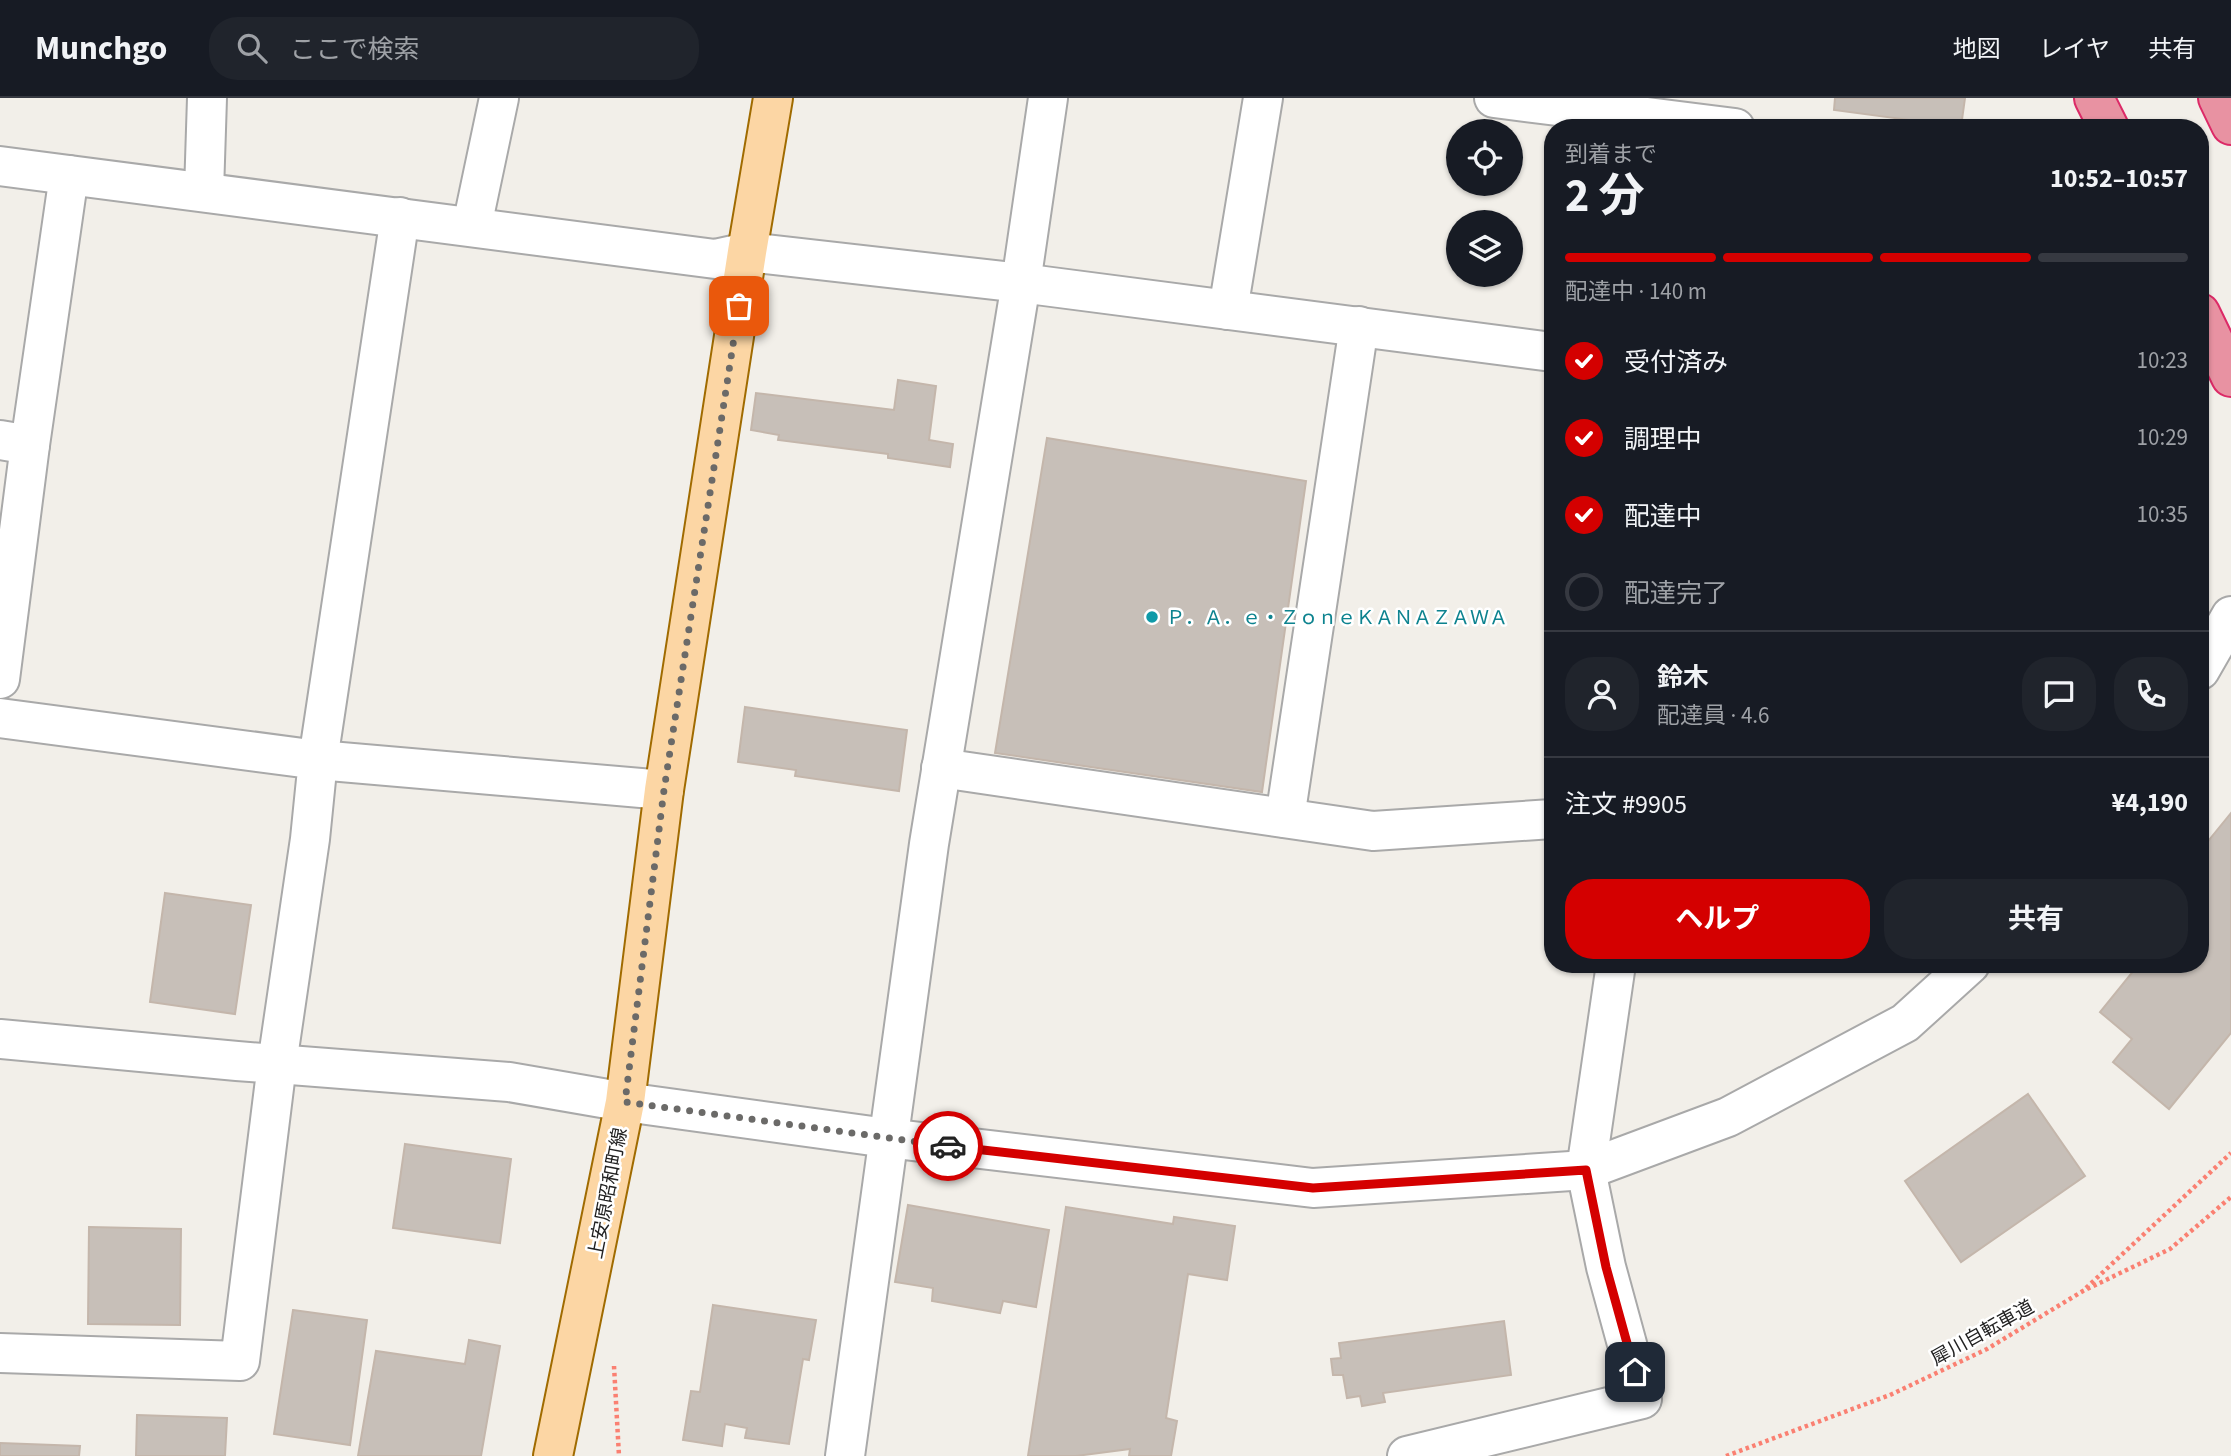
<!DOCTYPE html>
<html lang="ja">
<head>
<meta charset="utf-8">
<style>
	body { margin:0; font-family:"Source Sans 3","Noto Sans JP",sans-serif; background:#20242c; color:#f1f3f6; height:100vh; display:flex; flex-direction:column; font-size:26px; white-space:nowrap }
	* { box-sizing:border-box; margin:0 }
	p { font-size:23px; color:#9ea1a6 }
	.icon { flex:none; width:38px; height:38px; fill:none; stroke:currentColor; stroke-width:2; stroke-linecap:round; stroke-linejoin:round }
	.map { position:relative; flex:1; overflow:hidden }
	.side { position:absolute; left:1544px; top:21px; width:665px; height:854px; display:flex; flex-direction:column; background:#171b24; border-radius:28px; box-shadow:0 2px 5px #0004 }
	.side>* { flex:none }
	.controls { position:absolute; left:1446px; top:21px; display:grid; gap:14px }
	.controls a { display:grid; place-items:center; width:77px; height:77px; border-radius:50%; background:#171b24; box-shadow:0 2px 5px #0004; font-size:35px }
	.pin { position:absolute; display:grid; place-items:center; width:60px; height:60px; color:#fff; margin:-30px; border-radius:14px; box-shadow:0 4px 10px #0006 }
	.courier { position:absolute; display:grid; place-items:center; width:70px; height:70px; margin:-35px; border:5px solid #d40000; border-radius:50%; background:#fff; color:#222; box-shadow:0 2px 9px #0007 }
	.headline em { font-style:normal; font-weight:700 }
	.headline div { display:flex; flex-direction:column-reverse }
	.headline { display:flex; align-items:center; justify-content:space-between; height:119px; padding:0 21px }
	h1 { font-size:46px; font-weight:700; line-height:52px }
	.bar { display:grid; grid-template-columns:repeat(4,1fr); gap:10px 7px; align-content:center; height:84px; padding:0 21px }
	.bar i { height:9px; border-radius:5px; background:#363941 }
	.bar .active { background:#d40000 }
	.bar p { grid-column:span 4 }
	.line { display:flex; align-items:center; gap:18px; padding:0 21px; border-top:2px solid #363941 }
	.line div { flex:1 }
	.round { display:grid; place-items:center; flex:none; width:74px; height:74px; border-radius:28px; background:#20242c }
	ol { padding:0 21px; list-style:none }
	li { display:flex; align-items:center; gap:21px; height:77px }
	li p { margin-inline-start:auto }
	li .icon { padding:7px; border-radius:50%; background:#d40000; color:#fff; stroke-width:4 }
	li:last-child { color:#9ea1a6 }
	li i { width:38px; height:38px; border:4px solid #363941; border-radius:50% }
	.button { display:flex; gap:14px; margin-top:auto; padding:14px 21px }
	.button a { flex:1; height:80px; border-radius:28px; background:#d40000; color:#fff; font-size:28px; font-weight:700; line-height:80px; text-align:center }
	.button a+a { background:#20242c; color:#f1f3f6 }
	header { display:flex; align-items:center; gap:42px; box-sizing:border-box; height:98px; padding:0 35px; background:#171b24; border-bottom:2px solid #363941 }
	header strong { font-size:33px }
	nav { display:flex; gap:38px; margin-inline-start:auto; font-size:24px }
	.search { width:490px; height:63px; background:#20242c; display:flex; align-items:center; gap:18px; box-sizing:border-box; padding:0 24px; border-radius:28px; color:#9ea1a6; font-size:26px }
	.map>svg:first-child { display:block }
	.building { fill:#c7bfb8; stroke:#c4b6ab; stroke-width:2 }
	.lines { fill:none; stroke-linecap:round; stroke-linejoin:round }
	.minor-casing { stroke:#a9a9a9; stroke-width:42 }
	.major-casing { stroke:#a06b00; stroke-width:42 }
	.highway-casing { stroke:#dc2a67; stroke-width:42 }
	.path { stroke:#fa8072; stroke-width:4.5; stroke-dasharray:3.5 3.5; stroke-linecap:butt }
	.minor { stroke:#fff; stroke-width:38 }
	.major { stroke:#fcd6a4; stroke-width:38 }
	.highway { stroke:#e892a2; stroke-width:38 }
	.done { stroke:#6b6a68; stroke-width:7; stroke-dasharray:0 12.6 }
	.route { stroke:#d40000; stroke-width:9 }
	.culture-dot { fill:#0f9aa8; stroke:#fff; stroke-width:2.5 }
	.labels { text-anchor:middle; stroke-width:5; stroke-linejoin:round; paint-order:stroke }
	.culture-label { font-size:19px; fill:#0d838f; stroke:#fff; text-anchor:start }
	.street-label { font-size:19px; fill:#222; stroke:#fff }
</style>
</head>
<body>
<header>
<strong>Munchgo</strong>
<div class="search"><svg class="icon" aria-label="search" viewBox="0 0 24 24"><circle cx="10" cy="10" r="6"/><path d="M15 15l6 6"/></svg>ここで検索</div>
<nav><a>地図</a><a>レイヤ</a><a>共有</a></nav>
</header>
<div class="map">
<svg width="2231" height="1358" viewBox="0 0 2231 1358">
	<rect width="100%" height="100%" fill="#f2efe9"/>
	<g class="building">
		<polygon points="1835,0 1965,0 1961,29 1834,12"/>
		<polygon points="898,282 936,288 929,342 953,346 950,369 888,360 888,356 778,342 779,337 751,332 756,295 894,312"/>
		<polygon points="1047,340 1306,383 1262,694 995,655"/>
		<polygon points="745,609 907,632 899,693 795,678 796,672 738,664"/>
		<polygon points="2231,715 2231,935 2169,1011 2113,964 2132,941 2100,914 2139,866 2200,866 2200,792 2204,787 2200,783 2200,753"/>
		<polygon points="165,795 251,807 235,916 150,904"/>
		<polygon points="2028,996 2085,1078 1961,1164 1905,1083"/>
		<polygon points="405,1046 511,1061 500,1145 393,1130"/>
		<polygon points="908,1107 1049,1132 1036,1209 1003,1203 1000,1215 932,1203 933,1190 895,1184"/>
		<polygon points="1066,1109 1173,1126 1174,1119 1235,1128 1227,1182 1188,1176 1166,1320 1177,1323 1171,1358 1129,1358 1130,1351 1076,1358 1028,1358"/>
		<polygon points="89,1129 181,1131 180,1227 88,1226"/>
		<polygon points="713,1207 816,1222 809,1262 803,1261 789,1346 745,1340 747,1330 725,1326 722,1348 683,1342 691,1293 700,1294"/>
		<polygon points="293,1212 367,1222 350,1347 274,1336"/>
		<polygon points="1504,1223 1511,1277 1383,1295 1385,1304 1362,1308 1360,1298 1347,1300 1343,1277 1333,1277 1331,1261 1341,1260 1339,1245"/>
		<polygon points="469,1242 500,1248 481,1358 358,1358 376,1253 465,1266"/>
		<polygon points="137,1317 227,1320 225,1358 136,1358"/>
		<polygon points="0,1345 80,1348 79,1358 0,1358"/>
	</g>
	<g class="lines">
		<defs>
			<g id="minor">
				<polyline points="1494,0 1735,30"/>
				<polyline points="0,68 715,161 747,154 1021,185 1552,254"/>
				<polyline points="204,94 207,0"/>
				<polyline points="400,119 318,662 664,692"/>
				<polyline points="472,128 499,0"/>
				<polyline points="1228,212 1263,0"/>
				<polyline points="0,342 30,347 0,581"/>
				<polyline points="30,347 69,77"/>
				<polyline points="2200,572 2231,518"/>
				<polyline points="0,620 318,662 310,741 277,966 240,1263 0,1255"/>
				<polyline points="941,670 1373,733 1552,721"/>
				<polyline points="1285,720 1359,228"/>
				<polyline points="0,941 237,963 509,984 625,1004 887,1040 1313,1090 1586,1072 1728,1019 1905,925 1970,866"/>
				<polyline points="845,1358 929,746 1021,185 1048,0"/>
				<polyline points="1407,1358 1642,1301 1606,1169 1586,1072 1616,866"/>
			</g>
			<polyline id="major" points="553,1358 625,1004 664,692 747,154 773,0"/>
			<g id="highway">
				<polyline points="2094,0 2109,30"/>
				<polyline points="2218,0 2231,27"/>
				<polyline points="2200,215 2231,279"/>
			</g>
		</defs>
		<use href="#minor" class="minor-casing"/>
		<use href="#major" class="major-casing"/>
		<use href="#highway" class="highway-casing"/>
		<g class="path">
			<polyline points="2086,1190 2231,1055"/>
			<polyline points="614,1268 619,1358"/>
			<polyline points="1726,1358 1890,1297 1987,1251 2083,1193 2170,1151 2231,1099"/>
		</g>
		<use href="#minor" class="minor"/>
		<use href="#major" class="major"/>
		<use href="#highway" class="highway"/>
	</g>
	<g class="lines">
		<polyline class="done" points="739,208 664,692 625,1004 948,1048"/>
		<polyline class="route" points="948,1048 1313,1090 1586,1072 1606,1169 1635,1274"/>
	</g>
	<circle class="culture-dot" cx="1152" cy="519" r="7"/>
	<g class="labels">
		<g class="culture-label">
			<text x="1166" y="526">Ｐ．Ａ．ｅ・ＺｏｎｅＫＡＮＡＺＡＷＡ</text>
		</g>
		<g class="street-label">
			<text transform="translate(607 1095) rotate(-79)" y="7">上安原昭和町線</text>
			<text transform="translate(1982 1234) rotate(-29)" y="7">犀川自転車道</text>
		</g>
	</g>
</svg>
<div class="controls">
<a><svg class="icon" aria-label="locate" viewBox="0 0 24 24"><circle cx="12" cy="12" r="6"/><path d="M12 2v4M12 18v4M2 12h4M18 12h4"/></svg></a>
<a><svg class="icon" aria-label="layers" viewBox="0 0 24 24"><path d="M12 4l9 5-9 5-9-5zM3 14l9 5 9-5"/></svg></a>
</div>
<div class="pin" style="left:739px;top:208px;background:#ea580c"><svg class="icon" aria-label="bag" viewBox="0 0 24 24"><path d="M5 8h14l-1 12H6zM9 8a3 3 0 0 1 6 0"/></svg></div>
<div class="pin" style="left:1635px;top:1274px;background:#1f2937"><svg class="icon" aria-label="home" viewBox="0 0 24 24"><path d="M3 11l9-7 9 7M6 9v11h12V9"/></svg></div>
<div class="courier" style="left:948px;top:1048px"><svg class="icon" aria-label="car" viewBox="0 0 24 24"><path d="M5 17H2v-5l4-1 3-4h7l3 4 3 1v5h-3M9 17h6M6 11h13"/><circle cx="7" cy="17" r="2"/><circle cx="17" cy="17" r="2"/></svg></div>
<section class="side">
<div class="headline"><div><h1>2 分</h1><p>到着まで</p></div><em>10:52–10:57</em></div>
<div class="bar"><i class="active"></i><i class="active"></i><i class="active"></i><i></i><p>配達中 · 140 m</p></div>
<ol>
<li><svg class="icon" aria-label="check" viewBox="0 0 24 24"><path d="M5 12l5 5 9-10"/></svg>受付済み<p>10:23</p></li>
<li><svg class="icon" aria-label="check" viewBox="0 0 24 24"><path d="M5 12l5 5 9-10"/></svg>調理中<p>10:29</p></li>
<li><svg class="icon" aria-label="check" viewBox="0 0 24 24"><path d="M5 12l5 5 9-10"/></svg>配達中<p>10:35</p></li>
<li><i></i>配達完了</li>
</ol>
<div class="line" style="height:126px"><a class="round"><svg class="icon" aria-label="person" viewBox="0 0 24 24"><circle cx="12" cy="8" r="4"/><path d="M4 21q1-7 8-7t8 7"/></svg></a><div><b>鈴木</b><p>配達員 · 4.6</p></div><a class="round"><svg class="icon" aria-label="chat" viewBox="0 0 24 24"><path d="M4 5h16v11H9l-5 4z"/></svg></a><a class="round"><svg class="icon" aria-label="phone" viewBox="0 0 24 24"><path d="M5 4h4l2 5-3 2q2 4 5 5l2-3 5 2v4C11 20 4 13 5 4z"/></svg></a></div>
<div class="line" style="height:91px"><div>注文 #9905</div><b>¥4,190</b></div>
<div class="button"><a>ヘルプ</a><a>共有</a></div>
</section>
</div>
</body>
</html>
